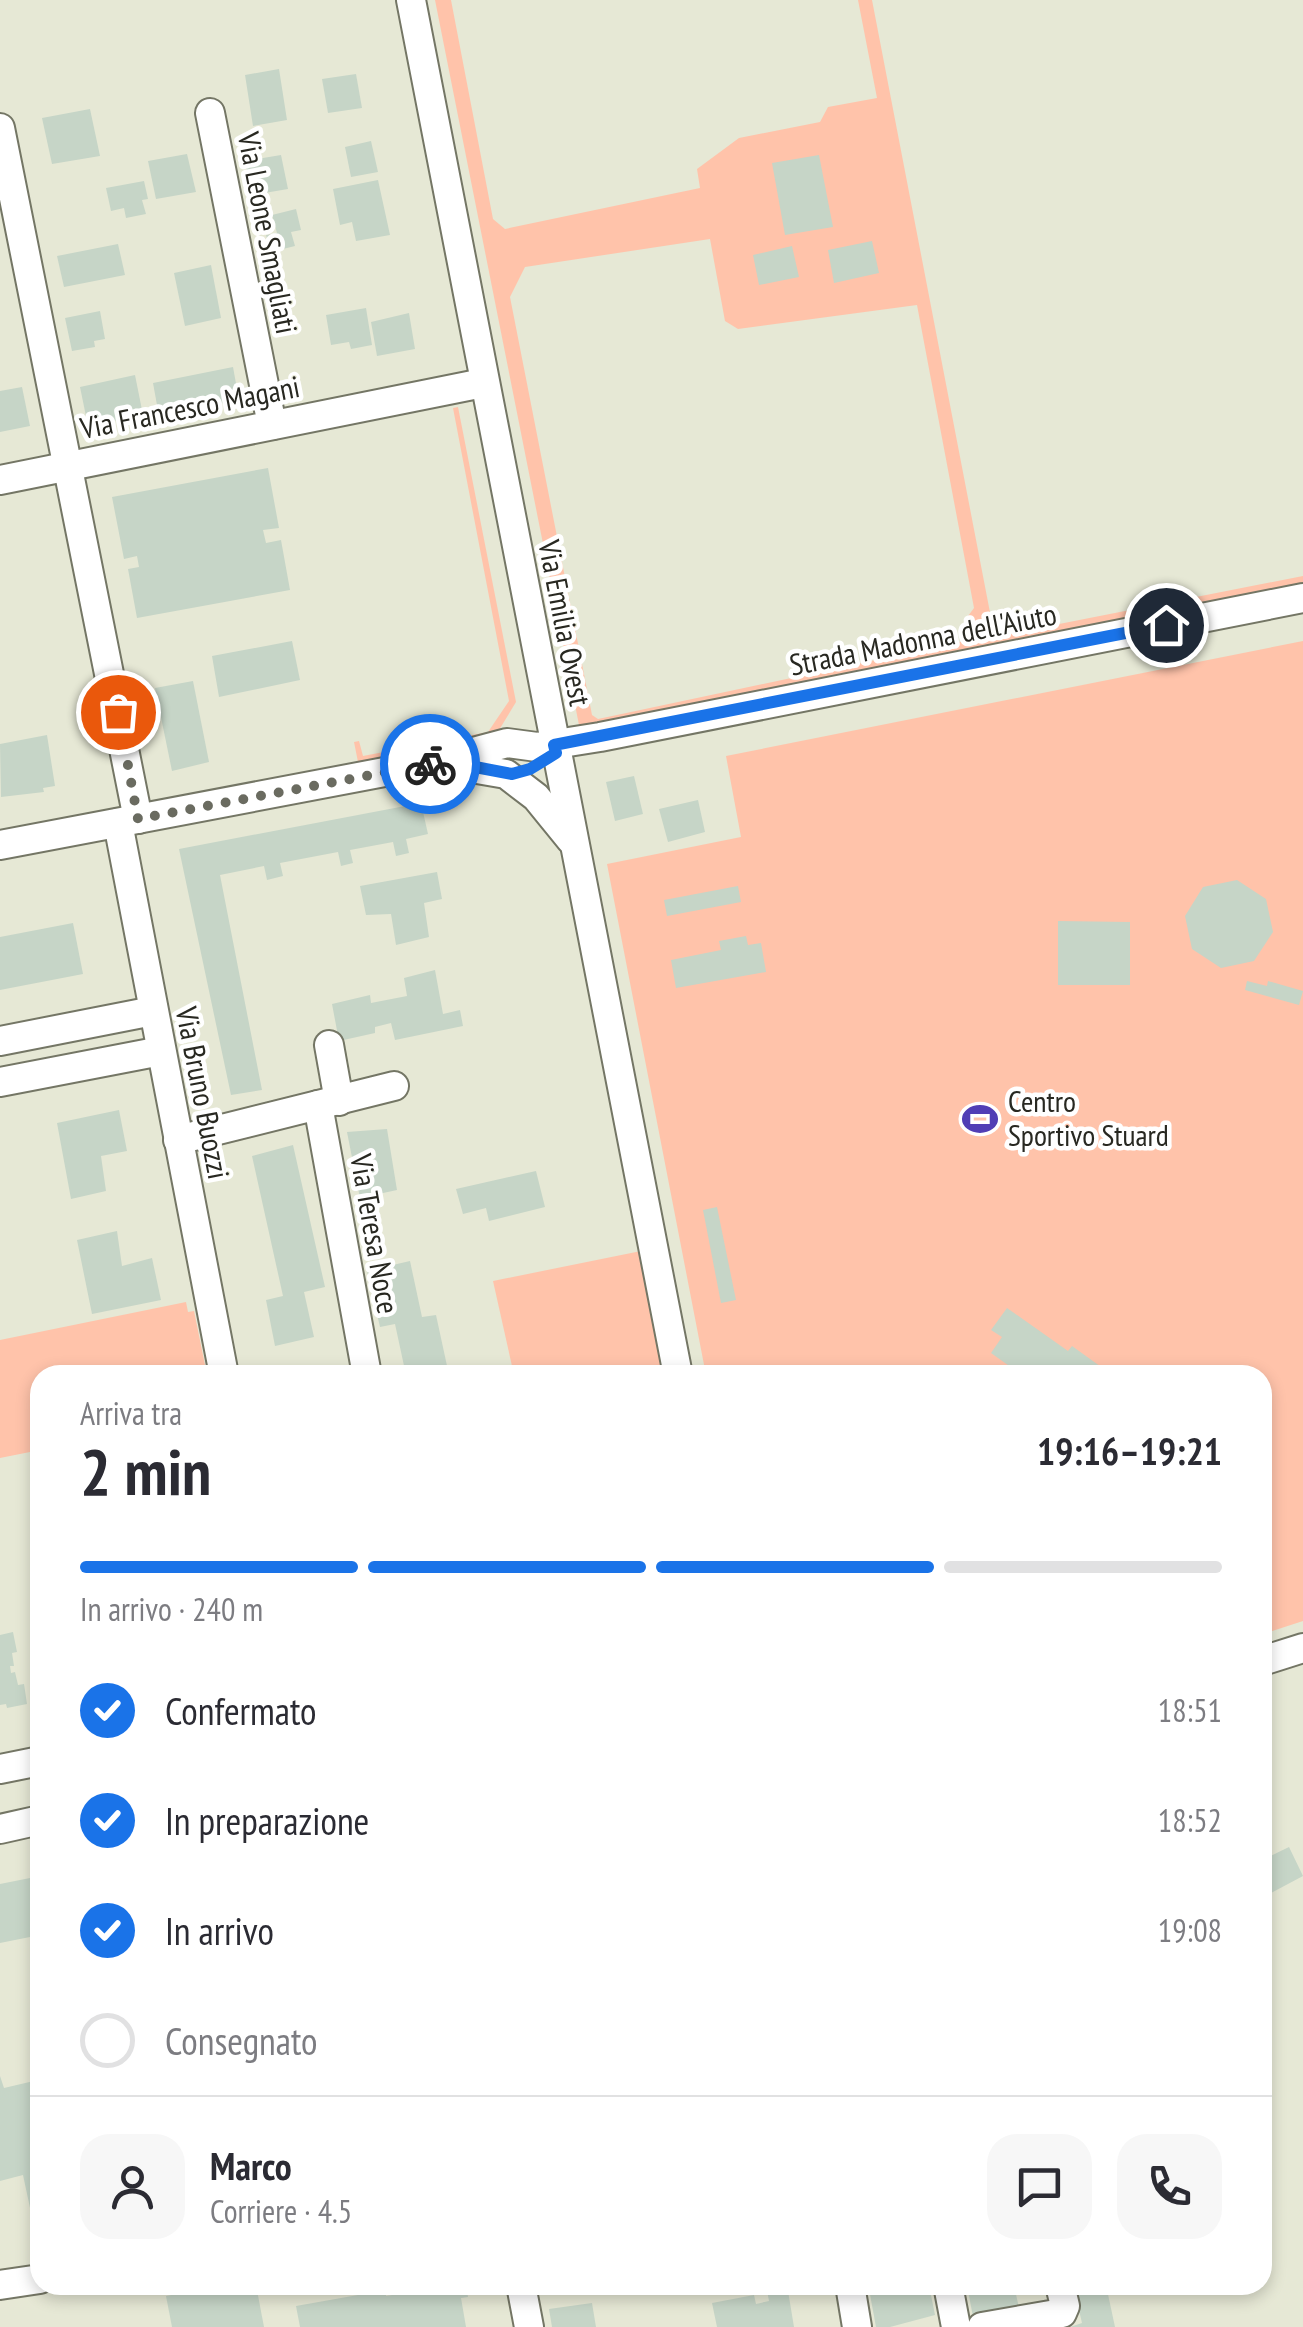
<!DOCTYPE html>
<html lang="it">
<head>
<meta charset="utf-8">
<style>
	body { margin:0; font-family:"PT Sans Narrow",sans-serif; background:#f7f7f7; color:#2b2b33; height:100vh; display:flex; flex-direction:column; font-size:38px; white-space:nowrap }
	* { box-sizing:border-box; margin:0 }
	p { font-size:32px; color:#7c7c81 }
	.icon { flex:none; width:55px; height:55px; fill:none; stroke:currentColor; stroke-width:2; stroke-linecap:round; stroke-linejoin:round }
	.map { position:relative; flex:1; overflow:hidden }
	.side { position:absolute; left:30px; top:1365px; width:1242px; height:930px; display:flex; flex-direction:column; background:#fff; border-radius:30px; box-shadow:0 5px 15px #0003 }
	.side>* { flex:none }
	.pin { position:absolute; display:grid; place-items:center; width:85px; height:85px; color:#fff; margin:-42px; border:5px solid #fff; border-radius:50%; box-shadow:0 2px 10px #0007 }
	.courier { position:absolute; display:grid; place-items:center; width:100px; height:100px; margin:-50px; border:8px solid #1a73e8; border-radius:50%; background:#fff; color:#222; box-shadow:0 2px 12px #0007 }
	.summary em { font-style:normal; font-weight:600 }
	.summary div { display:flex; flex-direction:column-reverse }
	.summary { display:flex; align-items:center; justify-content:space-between; height:170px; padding:0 50px }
	h1 { font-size:65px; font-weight:600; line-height:75px }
	.bar { display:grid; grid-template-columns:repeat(4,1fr); gap:15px 10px; align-content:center; height:120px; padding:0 50px }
	.bar i { height:12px; border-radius:8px; background:#e1e1e2 }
	.bar .selected { background:#1a73e8 }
	.bar p { grid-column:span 4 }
	.line { display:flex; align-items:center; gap:25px; padding:0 50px; border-top:2px solid #e1e1e2 }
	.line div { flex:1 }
	.round { display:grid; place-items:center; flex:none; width:105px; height:105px; border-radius:30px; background:#f7f7f7 }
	ol { padding:0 50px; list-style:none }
	li { display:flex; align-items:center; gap:30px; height:110px }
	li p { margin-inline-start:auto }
	li .icon { padding:10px; border-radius:50%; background:#1a73e8; color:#fff; stroke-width:4 }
	li:last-child { color:#7c7c81 }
	li i { width:55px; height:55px; border:5px solid #e1e1e2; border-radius:50% }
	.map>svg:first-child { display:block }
	.green { fill:#ffc3aa; fill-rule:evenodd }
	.building { fill:#c6d5c7 }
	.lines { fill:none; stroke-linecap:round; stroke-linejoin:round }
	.minor-casing { stroke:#747665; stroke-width:32 }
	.minor { stroke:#fff; stroke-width:28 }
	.done { stroke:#6a6b60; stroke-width:10; stroke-dasharray:0 18 }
	.route { stroke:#1a73e8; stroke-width:12 }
	.labels { text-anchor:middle; stroke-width:9; stroke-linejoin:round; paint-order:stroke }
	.street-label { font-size:30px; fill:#282821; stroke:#fff }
	.poi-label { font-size:30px; fill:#282821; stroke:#fff; text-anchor:start }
</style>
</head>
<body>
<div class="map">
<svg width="1303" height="2327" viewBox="0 0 1303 2327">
	<rect width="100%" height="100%" fill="#e6e8d5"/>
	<g class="green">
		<path d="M 435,0 L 451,0 L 493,219 L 505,229 L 700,188 L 697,169 L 739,138 L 820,122 L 828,107 L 877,98 L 858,0 L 872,0 L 993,628 L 1009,634 L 1303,576 L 1303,590 L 580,730 ZM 710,239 L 725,321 L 738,329 L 917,305 L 974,608 L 965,620 L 968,635 L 965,641 L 598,719 L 592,715 L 510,297 L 525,267 Z"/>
		<polygon points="458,407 516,702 496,735 358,762 354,742 359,741 363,756 488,732 509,701 453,408"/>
		<polygon points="1303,641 1303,1621 1263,1634 1262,1375 706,1375 607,864 741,837 726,756"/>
		<polygon points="641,1251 666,1375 514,1375 493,1281"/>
		<polygon points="186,1302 188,1312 194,1311 207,1375 40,1375 40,1450 0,1458 0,1340"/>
	</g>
	<g class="building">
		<polygon points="279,69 287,120 253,126 245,75"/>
		<polygon points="356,74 362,108 328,113 322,79"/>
		<polygon points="90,109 100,156 52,164 42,118"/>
		<polygon points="371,141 378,172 351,177 345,147"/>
		<polygon points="187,154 196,192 156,199 148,161"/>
		<polygon points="281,155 288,189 252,195 245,161"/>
		<polygon points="819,155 833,227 785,235 772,163"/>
		<polygon points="378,180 390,235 356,241 352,222 340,225 333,189"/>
		<polygon points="144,181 148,199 142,200 146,214 126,218 124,208 111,211 106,188"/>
		<polygon points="296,209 301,230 291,232 295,246 271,252 266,235 277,233 272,215"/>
		<polygon points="872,241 879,273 834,283 828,250"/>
		<polygon points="118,244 125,275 64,287 57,256"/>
		<polygon points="792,246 799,277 759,285 753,255"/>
		<polygon points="211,265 221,318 185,326 174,273"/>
		<polygon points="366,308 372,345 351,349 349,342 331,345 326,315"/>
		<polygon points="100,311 105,339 94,341 95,347 72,351 65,318"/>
		<polygon points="409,313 415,349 377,356 371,322"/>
		<polygon points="233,367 239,400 159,416 153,383"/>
		<polygon points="135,375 143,415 88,426 80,387"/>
		<polygon points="22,387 30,426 0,432 0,391"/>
		<polygon points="268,468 279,528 263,530 266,543 281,540 290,590 137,618 128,569 139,567 137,556 124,559 112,497"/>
		<polygon points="292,641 300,680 219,697 212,656"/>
		<polygon points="193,681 209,762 172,771 155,688"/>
		<polygon points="47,735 55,786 43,788 44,792 1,797 0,744"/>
		<polygon points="634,776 643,814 615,821 606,782"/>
		<polygon points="698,800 705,832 668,842 659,809"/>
		<polygon points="421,803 428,834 406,839 409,853 396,856 393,842 350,850 353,863 341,866 338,852 280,863 283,876 267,880 264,866 220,875 262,1090 231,1095 179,849"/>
		<polygon points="437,872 442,899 424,903 429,937 396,945 391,914 366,915 360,886"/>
		<polygon points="1237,880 1266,899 1273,932 1254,961 1221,968 1192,949 1185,916 1203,887"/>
		<polygon points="738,886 741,902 667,916 664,900"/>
		<polygon points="1058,921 1130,922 1130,985 1058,985"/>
		<polygon points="73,923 83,974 0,990 0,937"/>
		<polygon points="746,936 748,945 761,943 766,972 676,988 671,960 721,950 719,941"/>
		<polygon points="435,970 443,1014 460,1010 463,1026 395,1040 391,1023 375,1027 375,1033 339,1041 332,1004 370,995 371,1003 407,996 404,978"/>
		<polygon points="1247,981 1267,986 1268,981 1303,991 1299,1005 1245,990"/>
		<polygon points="119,1110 127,1151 101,1156 106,1191 71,1199 57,1123"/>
		<polygon points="387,1129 397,1190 360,1198 347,1132"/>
		<polygon points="293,1145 325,1287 304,1292 314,1337 275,1346 266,1300 283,1296 252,1156"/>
		<polygon points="536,1171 545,1207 489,1221 486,1208 463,1214 456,1189"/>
		<polygon points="717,1207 736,1300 721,1303 703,1210"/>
		<polygon points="117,1231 122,1266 152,1258 161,1300 92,1314 77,1240"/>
		<polygon points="410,1261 422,1317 436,1315 449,1375 406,1375 395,1324 380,1327 367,1271"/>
		<polygon points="1007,1308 1068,1351 1072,1346 1104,1369 1100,1375 1022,1375 991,1353 1002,1337 991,1330"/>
		<polygon points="13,1632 17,1652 12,1653 14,1666 10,1666 11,1673 15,1672 18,1685 24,1684 27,1704 7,1708 6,1704 0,1705 0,1635"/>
		<polygon points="1289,1847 1303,1876 1271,1893 1267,1883 1262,1886 1262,1860"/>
		<polygon points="40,1876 40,1935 0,1943 0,1884"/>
		<polygon points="0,2076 4,2088 38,2080 40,2236 36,2236 23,2175 0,2181"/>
		<polygon points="225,2285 256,2285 264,2327 172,2327 166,2296"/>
		<polygon points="403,2285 466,2285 468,2297 461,2298 466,2327 300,2327 296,2306 386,2290 386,2296 404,2293"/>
		<polygon points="766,2285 787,2285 794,2327 717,2327 712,2303 754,2295 756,2304 769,2301"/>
		<polygon points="884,2285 929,2285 935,2315 890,2327 876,2327 869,2289"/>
		<polygon points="967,2285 1014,2285 1019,2308 973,2317"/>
		<polygon points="1073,2285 1106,2285 1115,2327 1070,2327 1082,2323"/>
		<polygon points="592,2303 596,2327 552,2327 549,2309"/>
	</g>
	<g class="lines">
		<defs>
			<g id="minor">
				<polyline points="411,0 678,1375"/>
				<polyline points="210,113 272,425"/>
				<polyline points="0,128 138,819"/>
				<polyline points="0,480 483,383"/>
				<polyline points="448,764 506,774 536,797 571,840"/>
				<polyline points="118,823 224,1375"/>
				<polyline points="0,845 432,763 507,743 537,747 600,737 1303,598"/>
				<polyline points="0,1041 153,1011"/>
				<polyline points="329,1045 339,1101"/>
				<polyline points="0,1082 161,1051"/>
				<polyline points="318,1105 367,1375"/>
				<polyline points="178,1140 394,1086"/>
				<polyline points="1262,1661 1303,1648"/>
				<polyline points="0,1769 40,1761"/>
				<polyline points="0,1829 40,1820"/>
				<polyline points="0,2285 40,2279"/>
				<polyline points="521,2285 529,2327"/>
				<polyline points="850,2285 857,2327"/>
				<polyline points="948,2285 956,2327"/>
				<polyline points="982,2327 1062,2313 1065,2306 1060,2285"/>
			</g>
		</defs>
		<use href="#minor" class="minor-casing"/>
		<use href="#minor" class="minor"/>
	</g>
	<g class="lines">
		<polyline class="done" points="118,712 138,819 430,764"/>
		<polyline class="route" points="430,764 470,766 512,774 530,769 556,753 554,745 1166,625"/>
	</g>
	<defs>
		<symbol id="stadium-bare" viewBox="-9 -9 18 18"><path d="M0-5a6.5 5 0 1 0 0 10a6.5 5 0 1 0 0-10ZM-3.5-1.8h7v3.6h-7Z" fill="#513eb5" stroke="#fff" stroke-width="2.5" paint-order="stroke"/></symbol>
	</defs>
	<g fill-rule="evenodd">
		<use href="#stadium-bare" x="955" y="1094" width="50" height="50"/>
	</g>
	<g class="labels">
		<g class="street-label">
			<text transform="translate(267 233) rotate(79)" y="10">Via Leone Smagliati</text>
			<text transform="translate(190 408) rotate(-11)" y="10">Via Francesco Magani</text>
			<text transform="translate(564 623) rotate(79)" y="10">Via Emilia Ovest</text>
			<text transform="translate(923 640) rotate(-11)" y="10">Strada Madonna dell'Aiuto</text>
			<text transform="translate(202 1093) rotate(79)" y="10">Via Bruno Buozzi</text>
			<text transform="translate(374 1234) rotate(80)" y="10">Via Teresa Noce</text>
		</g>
		<g class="poi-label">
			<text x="1008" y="1112">Centro<tspan x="1008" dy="34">Sportivo Stuard</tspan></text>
		</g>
	</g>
</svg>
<div class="pin" style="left:118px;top:712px;background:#ea580c"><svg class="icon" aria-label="bag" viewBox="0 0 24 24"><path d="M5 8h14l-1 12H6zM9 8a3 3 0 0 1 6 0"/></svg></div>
<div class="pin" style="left:1166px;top:625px;background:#1f2937"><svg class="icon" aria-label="home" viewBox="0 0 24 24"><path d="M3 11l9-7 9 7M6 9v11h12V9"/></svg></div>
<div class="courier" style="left:430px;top:764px"><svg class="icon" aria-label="bike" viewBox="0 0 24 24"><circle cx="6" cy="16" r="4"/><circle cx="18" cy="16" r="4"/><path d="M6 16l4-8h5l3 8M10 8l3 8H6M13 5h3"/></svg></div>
<section class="side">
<div class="summary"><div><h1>2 min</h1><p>Arriva tra</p></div><em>19:16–19:21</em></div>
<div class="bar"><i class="selected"></i><i class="selected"></i><i class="selected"></i><i></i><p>In arrivo · 240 m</p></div>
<ol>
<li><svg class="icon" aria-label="check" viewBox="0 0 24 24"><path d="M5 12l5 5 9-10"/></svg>Confermato<p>18:51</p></li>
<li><svg class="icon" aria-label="check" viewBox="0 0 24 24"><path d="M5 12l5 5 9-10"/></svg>In preparazione<p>18:52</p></li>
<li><svg class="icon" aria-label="check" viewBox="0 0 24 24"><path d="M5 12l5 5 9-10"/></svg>In arrivo<p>19:08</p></li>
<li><i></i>Consegnato</li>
</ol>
<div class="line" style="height:180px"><a class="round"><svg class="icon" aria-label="person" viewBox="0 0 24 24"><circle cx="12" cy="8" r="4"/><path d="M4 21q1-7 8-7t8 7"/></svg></a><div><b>Marco</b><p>Corriere · 4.5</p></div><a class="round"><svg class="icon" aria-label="chat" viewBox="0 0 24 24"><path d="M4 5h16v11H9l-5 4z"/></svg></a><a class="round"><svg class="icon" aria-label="phone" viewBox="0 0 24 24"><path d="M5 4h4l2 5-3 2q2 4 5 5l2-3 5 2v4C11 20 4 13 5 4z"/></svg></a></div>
</section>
</div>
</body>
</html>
